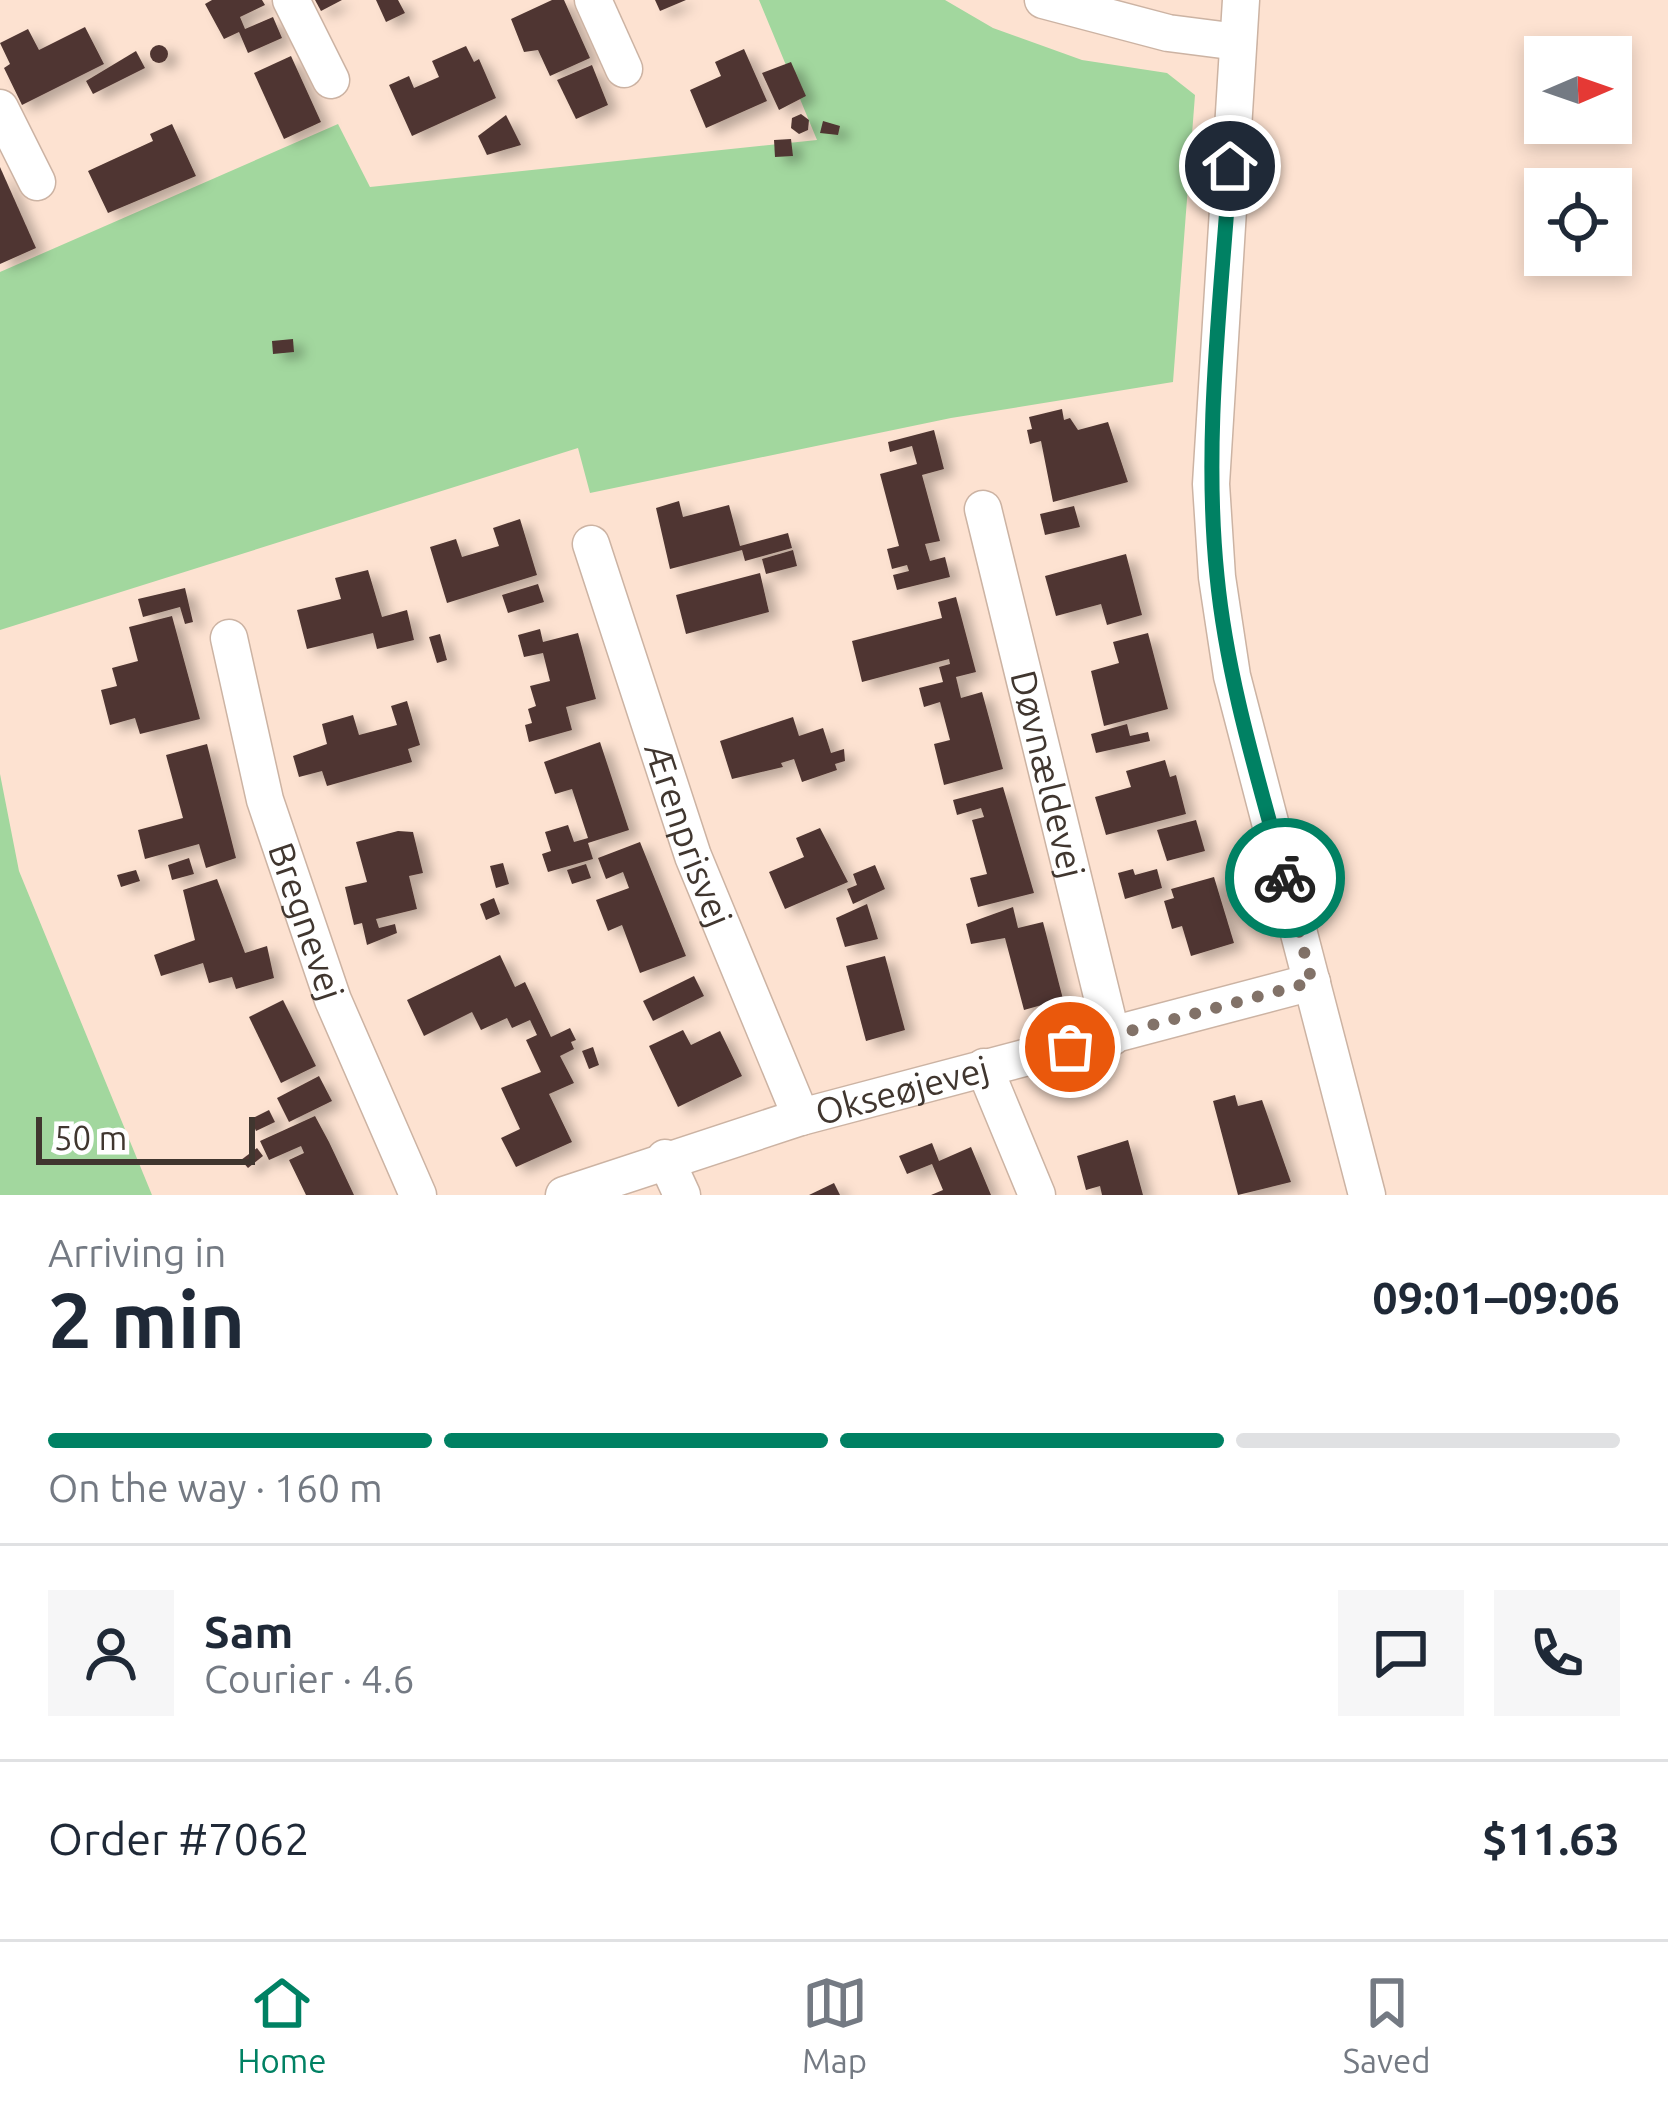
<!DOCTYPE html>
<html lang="en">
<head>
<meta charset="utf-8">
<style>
	body { margin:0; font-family:Ubuntu,sans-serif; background:#f6f6f7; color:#1f2937; height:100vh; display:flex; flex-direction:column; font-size:45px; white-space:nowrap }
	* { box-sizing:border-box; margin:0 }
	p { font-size:39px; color:#747a83 }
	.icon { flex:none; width:66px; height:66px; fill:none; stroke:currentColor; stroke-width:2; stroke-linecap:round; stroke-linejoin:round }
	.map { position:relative; height:1195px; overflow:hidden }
	.side { display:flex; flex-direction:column; background:#fff; flex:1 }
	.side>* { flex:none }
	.needle { width:78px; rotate:88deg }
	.controls { position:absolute; left:1524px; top:36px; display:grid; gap:24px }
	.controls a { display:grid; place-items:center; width:108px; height:108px; border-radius:0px; background:#fff; box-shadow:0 6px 18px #0003; font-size:60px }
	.scale { position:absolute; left:36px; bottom:30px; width:219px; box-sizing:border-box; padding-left:12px; border:6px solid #40362f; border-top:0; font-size:33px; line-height:42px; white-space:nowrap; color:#40362f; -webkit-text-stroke:9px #fff; paint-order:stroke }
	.pin { position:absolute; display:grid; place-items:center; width:102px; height:102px; color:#fff; margin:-51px; border:6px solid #fff; border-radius:50%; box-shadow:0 3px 12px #0007 }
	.courier { position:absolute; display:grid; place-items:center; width:120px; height:120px; margin:-60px; border:9px solid #008163; border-radius:50%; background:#fff; color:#222; box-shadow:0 3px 15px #0007 }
	.head em { font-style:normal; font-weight:600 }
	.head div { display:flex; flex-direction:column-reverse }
	.head { display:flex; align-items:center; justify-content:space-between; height:204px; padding:0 48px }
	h1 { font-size:78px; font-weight:600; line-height:90px }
	.bar { display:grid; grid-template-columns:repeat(4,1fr); gap:18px 12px; align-content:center; height:144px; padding:0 48px }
	.bar i { height:15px; border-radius:9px; background:#e0e1e3 }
	.bar .selected { background:#008163 }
	.bar p { grid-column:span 4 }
	.line { display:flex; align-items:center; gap:30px; padding:0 48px; border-top:3px solid #e0e1e3 }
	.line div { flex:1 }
	.round { display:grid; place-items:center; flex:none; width:126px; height:126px; border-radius:0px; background:#f6f6f7 }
	.tabs { display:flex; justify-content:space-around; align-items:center; height:168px; border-top:3px solid #e0e1e3; background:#fff; font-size:33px; color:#747a83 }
	.tabs a { display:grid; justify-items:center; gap:6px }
	.tabs .selected { color:#008163 }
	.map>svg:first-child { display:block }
	.green { fill:#a2d79e }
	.building { fill:#4f3631; filter:url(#shadow) }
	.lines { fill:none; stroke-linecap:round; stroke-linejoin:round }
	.minor-casing { stroke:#ccb3a3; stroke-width:39 }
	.minor { stroke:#fff; stroke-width:36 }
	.done { stroke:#827268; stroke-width:12; stroke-dasharray:0 21.6 }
	.route { stroke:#008163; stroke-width:15 }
	.labels { text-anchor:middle; stroke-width:12; stroke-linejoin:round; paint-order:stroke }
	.street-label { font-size:36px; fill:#40362f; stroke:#fff }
</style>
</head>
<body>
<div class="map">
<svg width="1668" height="1195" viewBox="0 0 1668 1195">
	<defs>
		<filter id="shadow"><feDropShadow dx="10" dy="6" stdDeviation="6" flood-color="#0004"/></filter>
	</defs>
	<rect width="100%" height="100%" fill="#fde2d1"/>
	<g class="green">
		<polygon points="759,0 945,0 993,28 1082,60 1167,73 1195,95 1173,382 951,418 590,493 578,448 0,630 0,272 338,124 370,187 817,140"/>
		<polygon points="0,774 19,871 152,1195 0,1195"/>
	</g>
	<g class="building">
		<polygon points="212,0 262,0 265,5 240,17 245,29 273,17 282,38 248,53 239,32 224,39 205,4"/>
		<polygon points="315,0 342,0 321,11"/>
		<polygon points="376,0 398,0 405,13 386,22"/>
		<polygon points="552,0 564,0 590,58 550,76 538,50 524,52 511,19"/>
		<polygon points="655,0 686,0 660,11"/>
		<polygon points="85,27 104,64 22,105 4,68 10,64 0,43 28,29 39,50"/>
		<circle cx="159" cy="54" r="9"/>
		<polygon points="466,46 474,62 479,59 496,98 412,136 389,85 409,76 414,88 439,77 432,61"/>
		<polygon points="744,49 767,101 706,128 690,90 721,76 715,62"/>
		<polygon points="136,51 145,68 93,94 86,81"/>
		<polygon points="291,56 321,122 284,139 254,73"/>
		<polygon points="791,62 806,96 779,110 762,73"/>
		<polygon points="592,65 608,105 576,119 557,80"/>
		<polygon points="801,114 809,120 808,130 799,134 791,128 792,118"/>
		<polygon points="506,115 521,145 487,155 478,136"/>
		<polygon points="823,121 840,126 838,135 820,133"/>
		<polygon points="172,124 196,176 108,213 88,171 153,141 150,134"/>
		<polygon points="791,139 793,156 775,157 774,140"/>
		<polygon points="0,167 36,248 0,264"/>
		<polygon points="293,339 294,352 273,354 272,341"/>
		<polygon points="1062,409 1064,420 1070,418 1078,430 1108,422 1128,482 1053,502 1041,441 1030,444 1027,430 1032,429 1029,417"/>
		<polygon points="934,430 944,469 922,475 940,541 925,544 930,561 945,557 950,577 897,590 893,575 909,571 907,565 892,569 887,549 899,546 880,474 917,464 912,446 890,452 888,442"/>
		<polygon points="679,501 683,517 729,505 740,546 788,533 792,548 745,561 742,550 670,569 656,508"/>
		<polygon points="1074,506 1080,527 1045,535 1040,514"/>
		<polygon points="520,519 537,575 447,603 430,547 456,539 462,557 499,546 493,528"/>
		<polygon points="793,550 797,566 766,574 762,559"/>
		<polygon points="1126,554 1142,615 1107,625 1101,604 1056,616 1045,576"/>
		<polygon points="368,570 382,617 407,610 414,640 377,649 373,633 307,649 297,610 341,599 335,578"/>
		<polygon points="760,573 769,612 686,634 676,595"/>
		<polygon points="538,584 544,602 508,613 502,595"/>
		<polygon points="185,588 193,622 185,624 180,607 143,617 138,599"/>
		<polygon points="956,597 976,672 956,677 961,698 982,692 1003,769 944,785 934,744 950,740 940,702 924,707 919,688 943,682 939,667 950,664 949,659 862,682 852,641 942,618 938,602"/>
		<polygon points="172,616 200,719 140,734 135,718 110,725 101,690 117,686 112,668 138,661 129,627"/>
		<polygon points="540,629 543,642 578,633 596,699 566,707 572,730 529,742 525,725 532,723 528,709 536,706 530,686 550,681 543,653 524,657 518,635"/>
		<polygon points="1148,633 1168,709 1104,726 1091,671 1119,663 1113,642"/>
		<polygon points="440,634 447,660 437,663 429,637"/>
		<polygon points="407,701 420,745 408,749 412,762 327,786 322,771 299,777 293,756 327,744 322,724 353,715 359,735 397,725 391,706"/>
		<polygon points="793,717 799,736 823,728 831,753 844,749 845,761 835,764 837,770 802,782 794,759 781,763 783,767 732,779 720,741"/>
		<polygon points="1127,724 1130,736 1148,732 1150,741 1096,753 1091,734"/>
		<polygon points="600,742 629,830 588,843 593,859 548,872 542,854 551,851 545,832 568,825 574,842 588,838 572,789 555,794 544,762"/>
		<polygon points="207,744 236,858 206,868 199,844 145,859 138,830 183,818 166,755"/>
		<polygon points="1165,760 1170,777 1176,775 1186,814 1106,835 1095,797 1131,787 1126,771"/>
		<polygon points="1003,787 1034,893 978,907 970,878 987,874 972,820 984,817 981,808 957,815 953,800"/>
		<polygon points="1196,820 1205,851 1167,861 1157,830"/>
		<polygon points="820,828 848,882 785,909 769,872 804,857 796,838"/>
		<polygon points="398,831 413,832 423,873 409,876 417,909 376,919 379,928 395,924 397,933 367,945 362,923 354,925 345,887 367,882 356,842"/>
		<polygon points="640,842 686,956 640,973 622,925 608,931 596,900 629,888 623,872 606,879 598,858"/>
		<polygon points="189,858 194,874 172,880 168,865"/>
		<polygon points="503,863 509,884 496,888 490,866"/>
		<polygon points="586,864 591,878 572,884 567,870"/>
		<polygon points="875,865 885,889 853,904 847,889 857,885 853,874"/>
		<polygon points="1133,869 1135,875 1157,869 1162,888 1125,899 1118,873"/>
		<polygon points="136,870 140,881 121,887 117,875"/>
		<polygon points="1214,877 1234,943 1191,956 1182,926 1172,929 1164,901 1174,898 1171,889"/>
		<polygon points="217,879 245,953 267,946 274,978 236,989 232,977 209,983 203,963 161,976 154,955 195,940 183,890"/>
		<polygon points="494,898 500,914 486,920 480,904"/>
		<polygon points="867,904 878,939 845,947 836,918"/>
		<polygon points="1013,907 1018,928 1043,922 1063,999 1024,1010 1005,938 971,944 966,924"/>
		<polygon points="500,955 515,987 525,982 551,1037 570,1028 576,1040 571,1042 574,1049 560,1056 574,1083 549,1094 572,1142 516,1167 501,1138 520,1129 501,1088 541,1072 526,1040 537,1035 530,1020 512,1028 507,1018 481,1030 472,1012 424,1036 407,1000"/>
		<polygon points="885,956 905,1030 866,1041 846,966"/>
		<polygon points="694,976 704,996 653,1021 643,1001"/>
		<polygon points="283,1000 316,1066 281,1083 249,1017"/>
		<polygon points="683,1030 691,1045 720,1031 742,1076 678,1107 649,1046"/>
		<polygon points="593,1047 599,1065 589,1069 582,1051"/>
		<polygon points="319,1076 332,1101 289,1122 277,1098"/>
		<polygon points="1235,1095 1238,1106 1262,1100 1291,1182 1238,1195 1213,1101"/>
		<polygon points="269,1110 275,1122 256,1131 251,1119"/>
		<polygon points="315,1116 329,1142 354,1195 306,1195 289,1160 304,1153 301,1146 269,1160 260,1141"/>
		<polygon points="1128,1140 1143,1195 1102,1195 1100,1186 1086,1190 1077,1156"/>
		<polygon points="932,1143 939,1161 971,1147 991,1195 931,1195 943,1190 932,1164 907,1174 899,1156"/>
		<polygon points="257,1148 263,1156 248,1168 241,1160"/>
		<polygon points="834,1183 840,1195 809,1195"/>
	</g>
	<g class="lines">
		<defs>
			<g id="minor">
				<polyline points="291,0 331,80"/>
				<polyline points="593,0 624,69"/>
				<polyline points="1043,0 1168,33 1238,42"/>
				<polyline points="1241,0 1211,484 1217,577 1232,676 1367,1195"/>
				<polyline points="0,108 37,182"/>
				<path id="s1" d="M 983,509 L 1112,1037"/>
				<path id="s2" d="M 591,544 L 693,856 L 801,1117"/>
				<path id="s3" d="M 229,638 L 265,800 L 333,1000 L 418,1195"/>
				<polyline points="984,1067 1037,1195"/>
				<polyline points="665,1158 682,1195"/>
				<path id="s4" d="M 564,1195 L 801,1117 L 1312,982"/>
			</g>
		</defs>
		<use href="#minor" class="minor-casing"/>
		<use href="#minor" class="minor"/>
	</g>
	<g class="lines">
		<polyline class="done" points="1070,1047 1312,982 1285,878"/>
		<path class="route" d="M 1230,166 C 1221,301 1203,440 1217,576 C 1227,679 1258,778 1285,878"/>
	</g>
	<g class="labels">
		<g class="street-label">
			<text dy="13" stroke="none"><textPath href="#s1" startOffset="273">Døvnældevej</textPath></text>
			<text dy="13" stroke="none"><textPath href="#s2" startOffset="306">Ærenprisvej</textPath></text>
			<text dy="13" stroke="none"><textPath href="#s3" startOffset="294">Bregnevej</textPath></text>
			<text dy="13" stroke="none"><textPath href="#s4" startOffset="354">Okseøjevej</textPath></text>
		</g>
	</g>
</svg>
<div class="controls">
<a><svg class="needle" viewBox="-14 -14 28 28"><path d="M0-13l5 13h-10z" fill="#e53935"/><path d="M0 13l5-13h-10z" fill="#747a83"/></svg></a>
<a><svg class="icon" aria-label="locate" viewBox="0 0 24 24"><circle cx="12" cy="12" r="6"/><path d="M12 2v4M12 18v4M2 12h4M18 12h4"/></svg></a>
</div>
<div class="scale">50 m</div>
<div class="pin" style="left:1070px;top:1047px;background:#ea580c"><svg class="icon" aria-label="bag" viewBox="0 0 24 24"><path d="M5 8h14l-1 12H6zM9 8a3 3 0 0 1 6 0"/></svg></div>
<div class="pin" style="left:1230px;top:166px;background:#1f2937"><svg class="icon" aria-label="home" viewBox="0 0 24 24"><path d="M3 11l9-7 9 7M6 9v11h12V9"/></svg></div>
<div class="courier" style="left:1285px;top:878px"><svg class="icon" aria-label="bike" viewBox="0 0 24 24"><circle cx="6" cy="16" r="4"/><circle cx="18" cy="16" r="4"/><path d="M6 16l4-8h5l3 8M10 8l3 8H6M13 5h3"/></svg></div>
</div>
<section class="side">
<div class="head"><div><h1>2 min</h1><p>Arriving in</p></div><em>09:01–09:06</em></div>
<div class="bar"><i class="selected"></i><i class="selected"></i><i class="selected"></i><i></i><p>On the way · 160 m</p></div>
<div class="line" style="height:216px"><a class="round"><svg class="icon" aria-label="person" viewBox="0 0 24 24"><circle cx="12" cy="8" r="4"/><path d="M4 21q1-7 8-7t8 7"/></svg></a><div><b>Sam</b><p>Courier · 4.6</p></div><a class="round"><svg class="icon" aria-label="chat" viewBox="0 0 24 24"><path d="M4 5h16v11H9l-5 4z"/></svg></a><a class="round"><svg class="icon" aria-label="phone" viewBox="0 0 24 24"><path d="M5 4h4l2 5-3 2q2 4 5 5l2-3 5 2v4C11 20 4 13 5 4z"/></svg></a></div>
<div class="line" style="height:156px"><div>Order #7062</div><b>$11.63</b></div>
</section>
<nav class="tabs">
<a class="selected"><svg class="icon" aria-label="home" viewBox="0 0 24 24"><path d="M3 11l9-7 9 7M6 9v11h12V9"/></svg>Home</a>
<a><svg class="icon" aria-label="map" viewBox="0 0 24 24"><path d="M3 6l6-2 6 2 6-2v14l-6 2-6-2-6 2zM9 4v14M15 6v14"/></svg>Map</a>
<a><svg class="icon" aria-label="saved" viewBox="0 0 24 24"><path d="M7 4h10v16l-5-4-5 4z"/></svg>Saved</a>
</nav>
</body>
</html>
